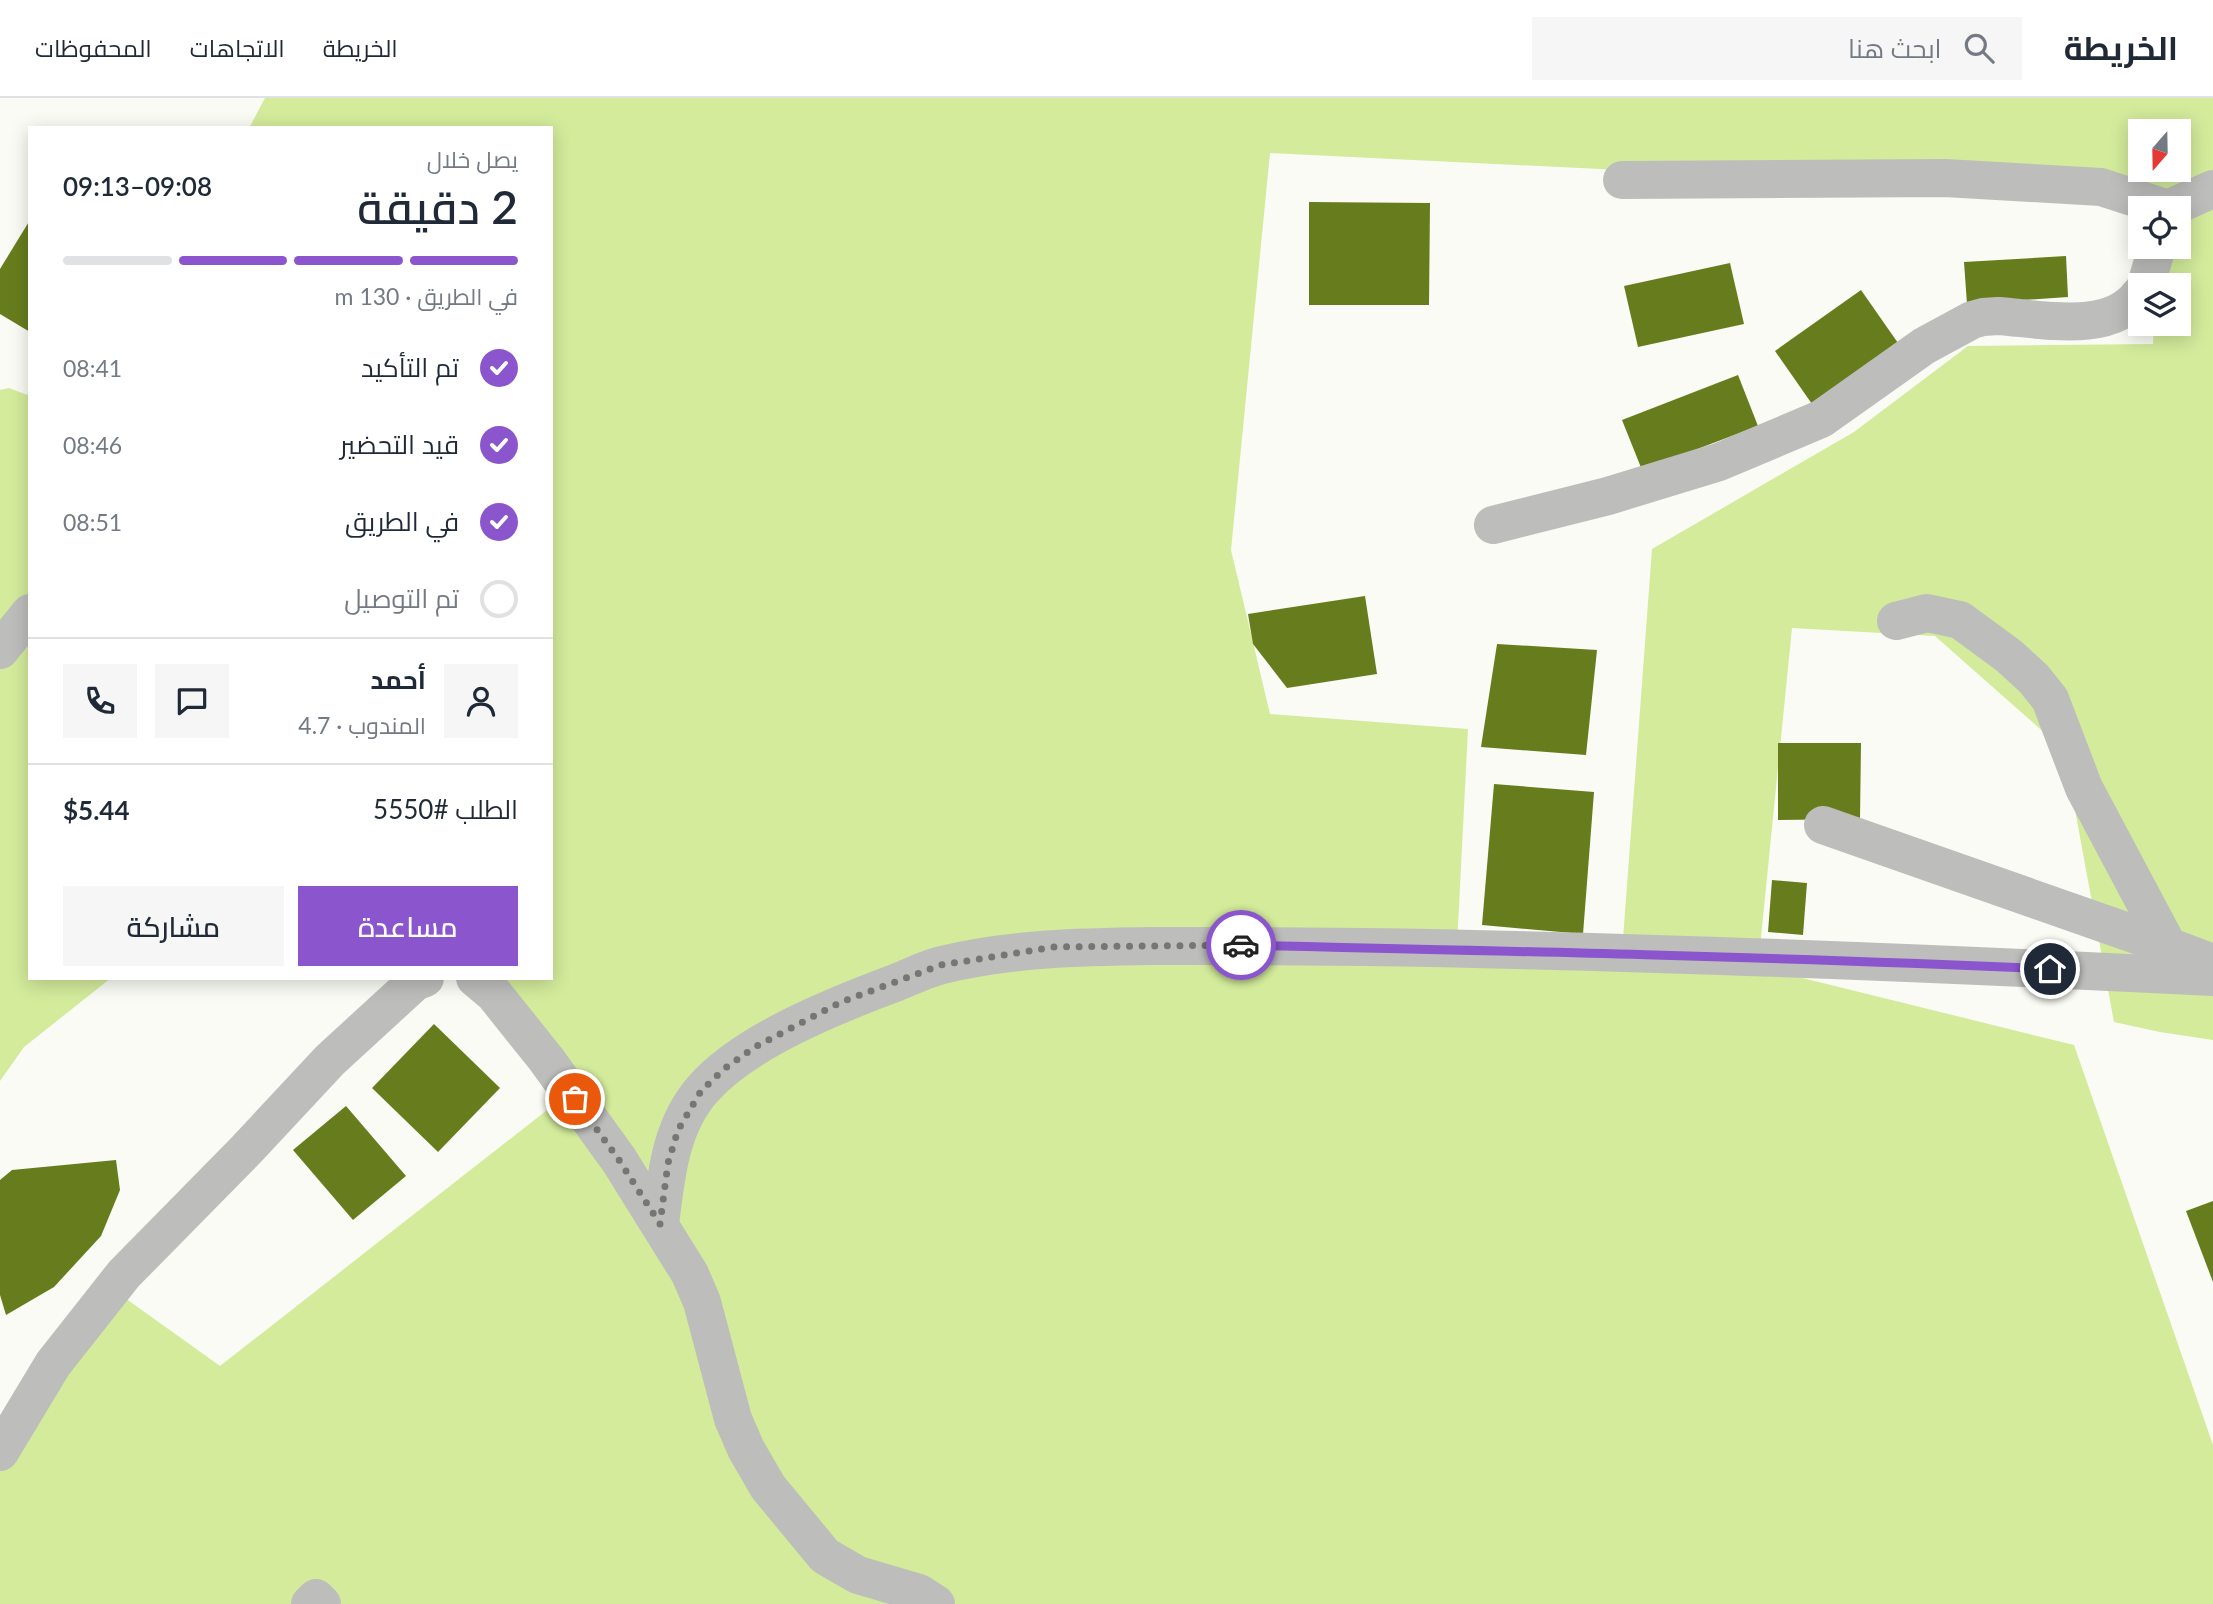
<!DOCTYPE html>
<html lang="ar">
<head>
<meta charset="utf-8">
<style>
	body { margin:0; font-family:Lato,Cairo,sans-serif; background:#f6f6f7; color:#1f2937; direction:rtl; height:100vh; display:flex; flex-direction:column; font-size:26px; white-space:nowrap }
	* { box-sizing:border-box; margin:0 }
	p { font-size:23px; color:#747a83 }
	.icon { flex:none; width:38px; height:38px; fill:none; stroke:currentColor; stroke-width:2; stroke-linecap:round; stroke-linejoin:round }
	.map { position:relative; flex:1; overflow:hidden; direction:ltr }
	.side { position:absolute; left:28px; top:28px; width:525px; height:854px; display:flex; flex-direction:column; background:#fff; border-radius:0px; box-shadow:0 4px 18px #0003; direction:rtl }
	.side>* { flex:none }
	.needle { width:46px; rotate:200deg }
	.buttons { position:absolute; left:2128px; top:21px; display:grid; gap:14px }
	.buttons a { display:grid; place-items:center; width:63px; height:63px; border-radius:0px; background:#fff; box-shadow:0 4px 18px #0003; font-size:35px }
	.pin { position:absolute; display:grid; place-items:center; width:60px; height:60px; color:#fff; margin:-30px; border:4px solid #fff; border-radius:50%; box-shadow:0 2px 7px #0007 }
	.courier { position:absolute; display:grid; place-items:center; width:70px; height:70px; margin:-35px; border:5px solid #8b55cd; border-radius:50%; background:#fff; color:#222; box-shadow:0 2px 9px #0007 }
	.headline em { font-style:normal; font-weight:600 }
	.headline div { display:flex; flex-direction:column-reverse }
	.headline { display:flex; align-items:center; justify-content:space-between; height:119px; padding:0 35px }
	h1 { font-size:46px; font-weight:600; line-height:52px }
	.bar { display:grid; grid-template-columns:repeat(4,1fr); gap:10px 7px; align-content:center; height:84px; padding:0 35px }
	.bar i { height:9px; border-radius:5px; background:#e0e1e3 }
	.bar .on { background:#8b55cd }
	.bar p { grid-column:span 4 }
	.line { display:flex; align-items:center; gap:18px; padding:0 35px; border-top:2px solid #e0e1e3 }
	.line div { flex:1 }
	.round { display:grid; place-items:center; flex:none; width:74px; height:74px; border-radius:0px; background:#f6f6f7 }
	ol { padding:0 35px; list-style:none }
	li { display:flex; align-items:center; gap:21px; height:77px }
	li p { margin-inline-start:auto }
	li .icon { padding:7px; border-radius:50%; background:#8b55cd; color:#fff; stroke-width:4 }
	li:last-child { color:#747a83 }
	li i { width:38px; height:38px; border:4px solid #e0e1e3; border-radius:50% }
	.primary-button { display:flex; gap:14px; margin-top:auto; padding:14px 35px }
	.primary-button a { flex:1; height:80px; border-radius:0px; background:#8b55cd; color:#fff; font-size:28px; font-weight:600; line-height:80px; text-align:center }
	.primary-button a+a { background:#f6f6f7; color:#1f2937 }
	header { display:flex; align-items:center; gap:42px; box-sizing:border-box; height:98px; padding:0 35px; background:#fff; border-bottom:2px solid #e0e1e3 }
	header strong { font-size:33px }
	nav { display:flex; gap:38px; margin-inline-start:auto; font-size:24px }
	.search { width:490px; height:63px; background:#f6f6f7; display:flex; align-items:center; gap:18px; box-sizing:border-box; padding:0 24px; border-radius:0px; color:#747a83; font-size:26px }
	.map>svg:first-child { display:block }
	.green { fill:#d3eb9b; fill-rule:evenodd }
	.building { fill:#677d1d }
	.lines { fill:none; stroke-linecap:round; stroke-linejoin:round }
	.minor { stroke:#bdbebb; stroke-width:38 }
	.done { stroke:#767773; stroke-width:7; stroke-dasharray:0 12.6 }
	.route { stroke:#8b55cd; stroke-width:9 }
</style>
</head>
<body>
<header>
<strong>الخريطة</strong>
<div class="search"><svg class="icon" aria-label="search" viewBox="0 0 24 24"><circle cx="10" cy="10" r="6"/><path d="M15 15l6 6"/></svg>ابحث هنا</div>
<nav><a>الخريطة</a><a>الاتجاهات</a><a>المحفوظات</a></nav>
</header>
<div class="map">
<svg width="2213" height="1506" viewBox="0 0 2213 1506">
	<rect width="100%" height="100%" fill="#f9fbf4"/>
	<g class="green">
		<path d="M 265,0 L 2213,0 L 2213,942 L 2160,934 L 2114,924 L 2064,652 L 1935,538 L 1792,530 L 1758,869 L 2074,947 L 2213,1347 L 2213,1506 L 0,1506 L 0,1341 L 104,1185 L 220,1268 L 574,991 L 490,880 L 551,880 L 551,30 L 249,30 ZM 2140,33 L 2179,33 L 2179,72 L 2140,72 ZM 1270,55 L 2156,98 L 2179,110 L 2179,149 L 2155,149 L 2155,187 L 2179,187 L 2179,226 L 2154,226 L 2153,246 L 1968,248 L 1854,334 L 1652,451 L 1621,868 L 1456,867 L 1468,631 L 1270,616 L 1231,452 Z"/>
		<polygon points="9,290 30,298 30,880 111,880 24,949 0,983 0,292"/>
	</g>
	<g class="building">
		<polygon points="1309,104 1430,105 1429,207 1309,207"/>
		<polygon points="30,122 30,234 0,216 0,171"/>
		<polygon points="2066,158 2068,199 1967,206 1964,164"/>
		<polygon points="1730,165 1744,226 1638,249 1624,188"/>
		<polygon points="1861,192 1898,245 1812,306 1775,253"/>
		<polygon points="1738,277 1758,328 1642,372 1622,322"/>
		<polygon points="1365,498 1377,576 1287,590 1253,546 1248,516"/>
		<polygon points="1497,546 1597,552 1586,657 1481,649"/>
		<polygon points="1778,645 1861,645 1860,721 1778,722"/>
		<polygon points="1494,686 1594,694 1583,836 1482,827"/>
		<polygon points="1772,782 1807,785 1803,837 1768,834"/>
		<polygon points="434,926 500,990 438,1054 372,990"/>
		<polygon points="346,1008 406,1078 353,1122 293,1052"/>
		<polygon points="116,1062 120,1092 101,1138 54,1189 6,1217 0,1197 0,1082 12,1072"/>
		<polygon points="2213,1103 2213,1184 2186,1113"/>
	</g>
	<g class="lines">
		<g class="minor">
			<polyline points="1622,82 1945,80 2101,89 2166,110"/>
			<polyline points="2170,110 2213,91"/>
			<polyline points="2146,187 2157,149"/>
			<path d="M 1493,427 L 1608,398 L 1719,364 L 1821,321 L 1924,248 L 1972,222 L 1983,219 L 1998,218 C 2042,221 2111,237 2140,196"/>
			<polyline points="1896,523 1927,515 1960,522 2009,558 2034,581 2050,601 2084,690 2168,848 2213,865"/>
			<polyline points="0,552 30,515"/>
			<polyline points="1823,727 2168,848"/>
			<polyline points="475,880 494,896 546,961 619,1062 690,1176 702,1204 733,1321 746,1351 768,1389 825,1458 858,1477 919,1495 936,1506"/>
			<path d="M 660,1126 C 666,1079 670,1028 703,991 C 745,943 836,907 895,885 C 910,879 926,871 942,867 C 1012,850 1082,849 1153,848 C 1224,848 1294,848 1365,849 C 1648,853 1931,865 2213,879"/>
			<polyline points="0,1354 53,1266 124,1176 246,1052 330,962 415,884 425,880"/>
			<polyline points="310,1506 316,1500 322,1506"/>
		</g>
	</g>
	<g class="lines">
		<polyline class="done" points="575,1001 619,1062 660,1126 668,1065 678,1032 701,993 724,971 755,949 841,904 941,867 1054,849 1241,847"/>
		<path class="route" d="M 1241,847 C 1511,853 1780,859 2050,871"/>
	</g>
</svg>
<div class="buttons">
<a><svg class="needle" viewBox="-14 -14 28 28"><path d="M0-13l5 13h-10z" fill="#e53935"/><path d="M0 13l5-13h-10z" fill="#747a83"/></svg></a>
<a><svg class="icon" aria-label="locate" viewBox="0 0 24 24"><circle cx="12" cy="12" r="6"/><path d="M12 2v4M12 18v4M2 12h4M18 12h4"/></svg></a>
<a><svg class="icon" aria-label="layers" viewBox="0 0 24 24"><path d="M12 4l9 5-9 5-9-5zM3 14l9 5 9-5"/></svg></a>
</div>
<div class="pin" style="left:575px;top:1001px;background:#ea580c"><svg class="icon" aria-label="bag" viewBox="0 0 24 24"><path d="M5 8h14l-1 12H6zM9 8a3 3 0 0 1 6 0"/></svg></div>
<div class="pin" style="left:2050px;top:871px;background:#1f2937"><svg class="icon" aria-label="home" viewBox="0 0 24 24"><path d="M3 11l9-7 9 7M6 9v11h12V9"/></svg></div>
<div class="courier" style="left:1241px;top:847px"><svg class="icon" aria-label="car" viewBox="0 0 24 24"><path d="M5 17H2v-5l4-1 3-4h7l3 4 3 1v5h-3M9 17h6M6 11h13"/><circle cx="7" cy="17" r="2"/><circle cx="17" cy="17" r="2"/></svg></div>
<section class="side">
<div class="headline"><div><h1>2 دقيقة</h1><p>يصل خلال</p></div><em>09:08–09:13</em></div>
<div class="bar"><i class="on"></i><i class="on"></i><i class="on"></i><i></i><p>في الطريق · 130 m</p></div>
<ol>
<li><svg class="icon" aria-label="check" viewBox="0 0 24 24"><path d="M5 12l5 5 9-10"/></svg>تم التأكيد<p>08:41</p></li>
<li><svg class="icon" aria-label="check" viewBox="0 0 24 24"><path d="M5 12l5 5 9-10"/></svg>قيد التحضير<p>08:46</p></li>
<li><svg class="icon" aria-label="check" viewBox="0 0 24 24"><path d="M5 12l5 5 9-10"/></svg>في الطريق<p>08:51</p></li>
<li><i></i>تم التوصيل</li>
</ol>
<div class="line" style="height:126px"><a class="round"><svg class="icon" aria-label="person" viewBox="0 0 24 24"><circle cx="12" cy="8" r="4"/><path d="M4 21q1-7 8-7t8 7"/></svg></a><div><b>أحمد</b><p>المندوب · 4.7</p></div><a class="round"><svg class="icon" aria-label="chat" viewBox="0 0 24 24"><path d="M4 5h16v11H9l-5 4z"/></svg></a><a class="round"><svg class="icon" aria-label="phone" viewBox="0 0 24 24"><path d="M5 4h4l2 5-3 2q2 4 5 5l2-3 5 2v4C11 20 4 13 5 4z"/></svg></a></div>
<div class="line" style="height:91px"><div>الطلب #5550</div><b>$5.44</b></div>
<div class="primary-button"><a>مساعدة</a><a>مشاركة</a></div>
</section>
</div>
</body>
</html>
